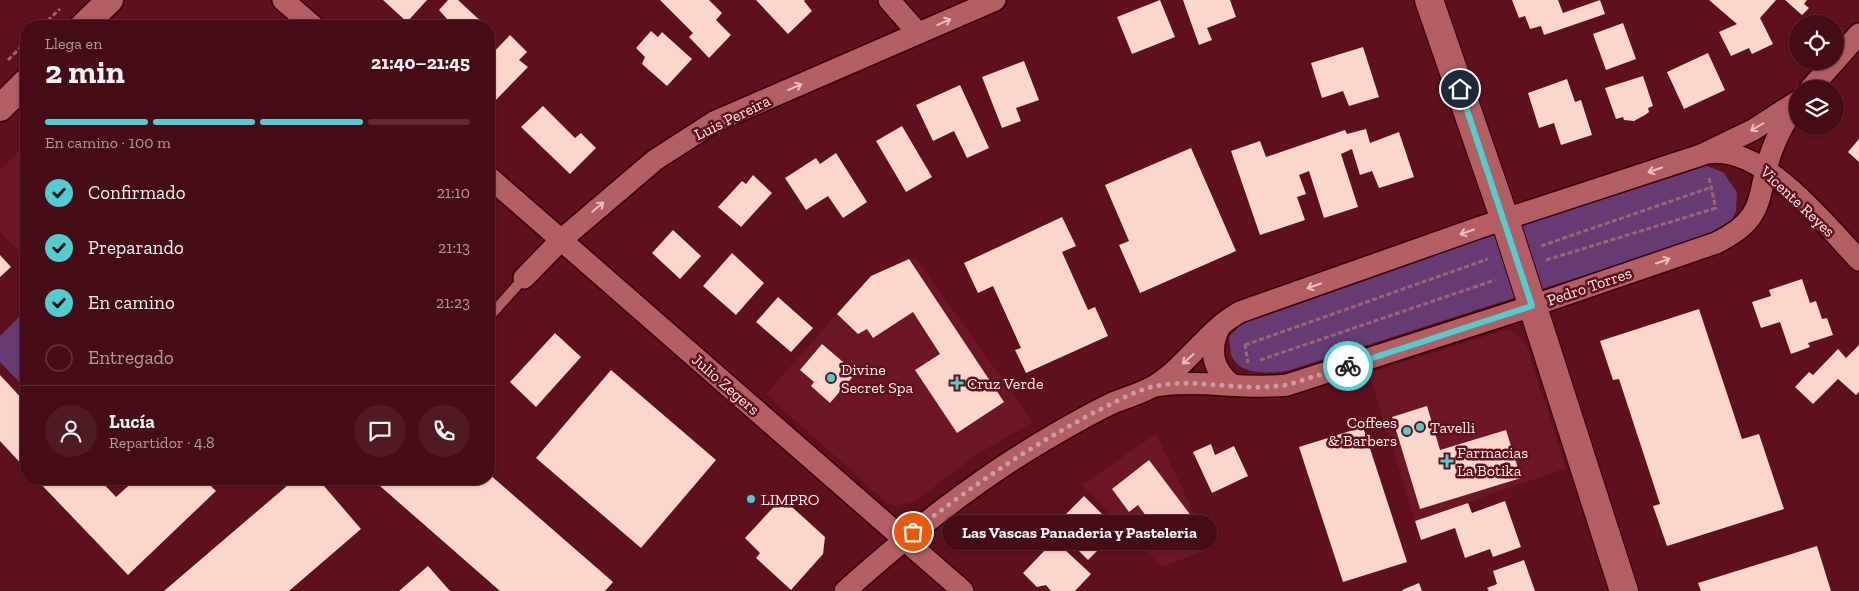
<!DOCTYPE html>
<html lang="es">
<head>
<meta charset="utf-8">
<style>
	body { margin:0; font-family:"Zilla Slab",serif; background:#501a23; color:#f1f3f6; height:100vh; display:flex; flex-direction:column; font-size:19px; white-space:nowrap }
	* { box-sizing:border-box; margin:0 }
	p { font-size:16px; color:#b09ba1 }
	.icon { flex:none; width:28px; height:28px; fill:none; stroke:currentColor; stroke-width:2; stroke-linecap:round; stroke-linejoin:round }
	.map { position:relative; flex:1; overflow:hidden }
	.sheet { position:absolute; left:20px; top:20px; width:475px; height:465px; display:flex; flex-direction:column; background:#460c16; border-radius:20px; box-shadow:0 1px 4px #0004,0 0 0 1px #5e2c35 }
	.sheet>* { flex:none }
	.controls { position:absolute; left:1789px; top:15px; display:grid; gap:10px }
	.controls a { display:grid; place-items:center; width:55px; height:55px; border-radius:50%; background:#460c16; box-shadow:0 1px 4px #0004,0 0 0 1px #5e2c35; font-size:25px }
	.pin { position:absolute; display:grid; place-items:center; width:42px; height:42px; color:#fff; margin:-21px; border:2px solid #fff; border-radius:50%; box-shadow:0 1px 5px #0007 }
	.courier { position:absolute; display:grid; place-items:center; width:50px; height:50px; margin:-25px; border:4px solid #52cdcf; border-radius:50%; background:#fff; color:#222; box-shadow:0 1px 6px #0007 }
	.bubble { position:absolute; height:35px; border-radius:18px; background:#460c16; box-shadow:0 1px 4px #0004,0 0 0 1px #5e2c35; font-size:16px; font-weight:700; line-height:35px; text-align:center }
	.head em { font-style:normal; font-weight:700 }
	.head div { display:flex; flex-direction:column-reverse }
	.head { display:flex; align-items:center; justify-content:space-between; height:85px; padding:0 25px }
	h1 { font-size:32px; font-weight:700; line-height:38px }
	.bar { display:grid; grid-template-columns:repeat(4,1fr); gap:8px 5px; align-content:center; height:60px; padding:0 25px }
	.bar i { height:6px; border-radius:4px; background:#5e2c35 }
	.bar .selected { background:#52cdcf }
	.bar p { grid-column:span 4 }
	.line { display:flex; align-items:center; gap:12px; padding:0 25px; border-top:1px solid #5e2c35 }
	.line div { flex:1 }
	.round { display:grid; place-items:center; flex:none; width:52px; height:52px; border-radius:26px; background:#501a23 }
	ol { padding:0 25px; list-style:none }
	li { display:flex; align-items:center; gap:15px; height:55px }
	li p { margin-inline-start:auto }
	li .icon { padding:5px; border-radius:50%; background:#52cdcf; color:#111; stroke-width:4 }
	li:last-child { color:#b09ba1 }
	li i { width:28px; height:28px; border:2px solid #5e2c35; border-radius:50% }
	.map>svg:first-child { display:block }
	.built { fill:#6d1726 }
	.green { fill:#663b74 }
	.building { fill:#fbd6cb }
	.lines { fill:none; stroke-linecap:round; stroke-linejoin:round }
	.service-casing { stroke:#39000b; stroke-width:12 }
	.minor-casing { stroke:#39000b; stroke-width:24 }
	.tertiary-casing { stroke:#39000b; stroke-width:29 }
	.secondary-casing { stroke:#39000b; stroke-width:30 }
	.path { stroke:#9d656d; stroke-width:3; stroke-dasharray:5 2.5; stroke-linecap:butt }
	.service { stroke:#b25e63; stroke-width:10 }
	.minor { stroke:#b25e63; stroke-width:21 }
	.tertiary { stroke:#b25e63; stroke-width:26 }
	.secondary { stroke:#b25e63; stroke-width:28 }
	.oneway { stroke:#e8c1c2 }
	.done { stroke:#c79ea3; stroke-width:5; stroke-dasharray:0 9 }
	.route { stroke:#52cdcf; stroke-width:6 }
	.poi-dot { fill:#52cdcf; stroke:#5e101d; stroke-width:2 }
	.labels { text-anchor:middle; stroke-width:5; stroke-linejoin:round; paint-order:stroke }
	.street-label { font-size:16px; fill:#ffebeb; stroke:#5e101d }
	.poi-label { font-size:16px; fill:#ffebeb; stroke:#5e101d; text-anchor:start }
</style>
</head>
<body>
<div class="map">
<svg width="1859" height="591" viewBox="0 0 1859 591">
	<rect width="100%" height="100%" fill="#5e101d"/>
	<g class="built">
		<polygon points="26,144 26,258 0,232 0,170"/>
		<polygon points="915,257 1033,422 976,455 916,501 896,506 887,503 766,394 871,276"/>
		<polygon points="1508,329 1521,338 1526,345 1566,468 1415,521 1369,373"/>
		<polygon points="1156,434 1211,548 1162,567 1082,485"/>
	</g>
	<g class="green">
		<path d="M 1704,165 L 1723,172 L 1737,192 L 1736,211 L 1728,229 L 1287,371 C 1269,373 1242,376 1232,357 C 1230,352 1230,343 1229,337 L 1245,320 L 1491,233 Z"/>
		<polygon points="26,310 26,389 0,362 0,336"/>
	</g>
	<g class="building">
		<polygon points="383,0 427,0 407,22"/>
		<polygon points="448,0 458,0 486,26 443,26 448,20 439,10"/>
		<polygon points="660,0 709,0 722,13 716,20 731,35 709,58 689,37 693,33"/>
		<polygon points="756,0 805,0 804,1 812,11 788,34"/>
		<polygon points="1160,0 1175,37 1132,54 1117,17"/>
		<polygon points="1183,0 1230,0 1236,17 1207,28 1212,40 1199,45"/>
		<polygon points="1512,0 1558,0 1563,13 1600,0 1605,14 1544,35 1541,26 1530,29 1525,16 1519,18"/>
		<polygon points="1709,0 1776,0 1760,18 1773,44 1752,54 1749,48 1731,56 1719,32 1737,24"/>
		<polygon points="1785,0 1807,0 1804,4 1809,8 1802,15"/>
		<polygon points="1623,23 1636,59 1606,70 1593,34"/>
		<polygon points="651,31 658,37 662,32 692,59 667,86 642,64 645,57 636,48"/>
		<polygon points="510,35 527,52 519,60 528,67 493,103 489,99 489,57"/>
		<polygon points="1363,47 1379,97 1349,106 1343,91 1322,98 1311,63"/>
		<polygon points="1708,53 1725,90 1684,109 1667,72"/>
		<polygon points="1024,61 1039,100 1016,108 1021,121 1002,128 982,77"/>
		<polygon points="1643,76 1653,106 1648,108 1649,112 1645,115 1634,121 1624,120 1623,117 1616,119 1605,88"/>
		<polygon points="1567,79 1575,102 1581,100 1592,135 1561,145 1554,123 1539,128 1528,93"/>
		<polygon points="960,85 989,148 967,158 954,131 933,141 916,105"/>
		<polygon points="543,106 575,138 581,133 596,148 570,174 521,127"/>
		<polygon points="902,126 932,177 906,192 876,141"/>
		<polygon points="1366,129 1370,143 1399,132 1414,177 1379,188 1372,171 1360,175 1352,149 1341,154 1358,207 1324,218 1309,171 1299,175 1306,194 1297,197 1305,220 1260,235 1231,151 1260,141 1266,157 1345,130 1347,134"/>
		<polygon points="1859,139 1859,162 1848,152"/>
		<polygon points="1191,148 1236,251 1140,293 1119,245 1129,241 1105,185"/>
		<polygon points="836,153 867,202 843,218 828,196 806,210 785,178 816,158 820,164"/>
		<polygon points="753,175 772,193 741,227 718,207 742,181 746,184"/>
		<polygon points="1062,217 1076,246 1062,252 1088,310 1095,307 1108,336 1026,373 1015,350 1021,348 993,286 978,293 964,263"/>
		<polygon points="673,230 701,256 680,279 652,253"/>
		<polygon points="732,253 764,283 736,315 703,286"/>
		<polygon points="0,255 11,267 0,277"/>
		<polygon points="909,259 1004,402 957,433 915,370 940,354 913,312 873,338 867,329 858,334 837,314 871,276"/>
		<polygon points="1802,279 1810,303 1816,301 1822,319 1827,318 1833,335 1808,343 1810,347 1791,354 1780,322 1761,328 1752,302 1771,296 1769,290"/>
		<polygon points="778,297 813,328 791,352 756,322"/>
		<polygon points="1699,309 1742,439 1759,434 1784,509 1667,546 1653,506 1660,504 1619,379 1613,380 1600,341"/>
		<polygon points="555,333 581,357 536,407 510,382"/>
		<polygon points="822,344 856,373 830,403 811,386 814,382 800,370"/>
		<polygon points="1859,345 1859,392 1856,395 1838,379 1813,404 1795,387 1809,372 1813,375 1838,349 1846,358"/>
		<polygon points="611,370 716,460 641,548 536,458"/>
		<polygon points="0,375 26,403 26,469 0,441"/>
		<polygon points="1427,406 1440,450 1506,430 1521,478 1420,509 1392,417"/>
		<polygon points="1363,427 1407,562 1343,582 1299,447"/>
		<polygon points="1211,444 1215,455 1234,446 1248,476 1212,493 1193,452"/>
		<polygon points="1149,460 1192,517 1163,539 1138,505 1129,512 1112,489"/>
		<polygon points="489,474 613,582 605,591 500,591 372,479 489,479"/>
		<polygon points="36,479 99,479 116,497 136,479 204,479 216,491 128,575"/>
		<polygon points="295,479 318,479 361,529 289,591 164,591"/>
		<polygon points="1084,496 1118,530 1088,560 1054,526"/>
		<polygon points="782,498 825,537 823,554 791,590 756,558 760,553 745,538"/>
		<polygon points="1505,501 1521,547 1493,557 1490,549 1465,558 1455,528 1421,540 1415,521 1468,503 1472,513"/>
		<polygon points="1051,537 1091,574 1075,591 1051,591 1046,585 1037,587 1023,573 1046,549 1043,545"/>
		<polygon points="1817,546 1831,591 1701,591 1698,583"/>
		<polygon points="1524,560 1535,591 1489,591 1487,588 1497,584 1493,571"/>
		<polygon points="428,566 450,591 399,591"/>
		<polygon points="1419,583 1422,591 1403,591 1402,590"/>
	</g>
	<g class="lines">
		<defs>
			<polyline id="service" points="489,317 524,278"/>
			<g id="minor">
				<polyline points="283,0 313,26"/>
				<polyline points="889,0 918,33"/>
				<polyline points="1835,61 1859,34"/>
				<polyline points="1810,89 1835,61"/>
				<path d="M 1708,153 C 1762,144 1825,224 1859,260"/>
				<polyline points="489,177 963,591"/>
				<polyline points="524,278 561,240 655,160 714,122 995,0"/>
				<path d="M 1219,328 C 1209,350 1212,369 1232,385"/>
				<path d="M 1156,386 C 1200,379 1243,390 1287,385 L 1532,306 L 1716,243 C 1769,217 1755,196 1772,150 C 1778,134 1786,119 1796,106"/>
				<path d="M 845,591 C 908,535 972,483 1045,440 C 1067,427 1091,413 1115,402 C 1128,397 1142,393 1154,386 C 1187,366 1207,330 1240,312 L 1478,228 L 1701,155 L 1753,130 L 1798,101"/>
			</g>
			<g id="tertiary">
				<polyline points="83,26 110,0"/>
				<polyline points="0,108 26,82"/>
			</g>
			<polyline id="secondary" points="1429,0 1505,220 1624,591"/>
		</defs>
		<use href="#service" class="service-casing"/>
		<use href="#minor" class="minor-casing"/>
		<use href="#tertiary" class="tertiary-casing"/>
		<use href="#secondary" class="secondary-casing"/>
		<g class="path">
			<polyline points="42,26 60,9"/>
			<polyline points="8,60 26,42"/>
			<polyline points="1709,178 1716,209"/>
			<polyline points="1541,246 1712,187"/>
			<polyline points="1546,260 1716,208"/>
			<polyline points="1245,344 1248,363"/>
			<polyline points="1245,345 1488,259"/>
			<polyline points="1260,360 1495,280"/>
		</g>
		<use href="#service" class="service"/>
		<use href="#minor" class="minor"/>
		<use href="#tertiary" class="tertiary"/>
		<use href="#secondary" class="secondary"/>
	</g>
	<defs><path id="oneway-shaft" d="M-6 0H5M1.5-3L5.5 0L1.5 3" fill="none" stroke-width="1.6" stroke-linecap="round" stroke-linejoin="round" transform="scale(1.25)"/></defs>
	<g class="oneway">
		<use href="#oneway-shaft" transform="translate(944 22) rotate(-24)"/>
		<use href="#oneway-shaft" transform="translate(795 87) rotate(-24)"/>
		<use href="#oneway-shaft" transform="translate(1757 127) rotate(150)"/>
		<use href="#oneway-shaft" transform="translate(1655 170) rotate(161)"/>
		<use href="#oneway-shaft" transform="translate(598 207) rotate(-40)"/>
		<use href="#oneway-shaft" transform="translate(1467 232) rotate(161)"/>
		<use href="#oneway-shaft" transform="translate(1663 261) rotate(-19)"/>
		<use href="#oneway-shaft" transform="translate(1314 286) rotate(161)"/>
		<use href="#oneway-shaft" transform="translate(1188 359) rotate(138)"/>
	</g>
	<g class="lines">
		<path class="done" d="M 913,532 C 970,487 1029,447 1093,413 C 1112,404 1135,390 1156,386 C 1196,378 1236,391 1276,386 L 1287,385 L 1348,366"/>
		<polyline class="route" points="1348,366 1532,306 1460,89"/>
	</g>
	<g class="poi-dot">
		<circle cx="831" cy="378" r="5"/>
		<path d="M954.5 375.5h5v5h5v5h-5v5h-5v-5h-5v-5h5z"/>
		<circle cx="1420" cy="427" r="5"/>
		<circle cx="1407" cy="431" r="5"/>
		<path d="M1444.5 453.5h5v5h5v5h-5v5h-5v-5h-5v-5h5z"/>
		<circle cx="751" cy="499" r="5"/>
	</g>
	<g class="labels">
		<g class="street-label">
			<text transform="translate(732 117) rotate(-26)" y="6">Luis Pereira</text>
			<text transform="translate(1798 201) rotate(43)" y="6">Vicente Reyes</text>
			<text transform="translate(1589 286) rotate(-19)" y="6">Pedro Torres</text>
			<text transform="translate(726 384) rotate(41)" y="6">Julio Zegers</text>
		</g>
		<g class="poi-label">
			<text x="841" y="375">Divine<tspan x="841" dy="18">Secret Spa</tspan></text>
			<text x="967" y="389">Cruz Verde</text>
			<text x="1397" y="428" text-anchor="end">Coffees<tspan x="1397" dy="18">&amp; Barbers</tspan></text>
			<text x="1430" y="433">Tavelli</text>
			<text x="1457" y="458">Farmacias<tspan x="1457" dy="18">La Botika</tspan></text>
			<text x="761" y="505">LIMPRO</text>
		</g>
	</g>
</svg>
<div class="controls">
<a><svg class="icon" aria-label="locate" viewBox="0 0 24 24"><circle cx="12" cy="12" r="6"/><path d="M12 2v4M12 18v4M2 12h4M18 12h4"/></svg></a>
<a><svg class="icon" aria-label="layers" viewBox="0 0 24 24"><path d="M12 4l9 5-9 5-9-5zM3 14l9 5 9-5"/></svg></a>
</div>
<div class="pin" style="left:913px;top:532px;background:#ea580c"><svg class="icon" aria-label="bag" viewBox="0 0 24 24"><path d="M5 8h14l-1 12H6zM9 8a3 3 0 0 1 6 0"/></svg></div>
<div class="pin" style="left:1460px;top:89px;background:#1f2937"><svg class="icon" aria-label="home" viewBox="0 0 24 24"><path d="M3 11l9-7 9 7M6 9v11h12V9"/></svg></div>
<div class="courier" style="left:1348px;top:366px"><svg class="icon" aria-label="bike" viewBox="0 0 24 24"><circle cx="6" cy="16" r="4"/><circle cx="18" cy="16" r="4"/><path d="M6 16l4-8h5l3 8M10 8l3 8H6M13 5h3"/></svg></div>
<div class="bubble" style="left:942px;top:515px;width:275px">Las Vascas Panaderia y Pasteleria</div>
<section class="sheet">
<div class="head"><div><h1>2 min</h1><p>Llega en</p></div><em>21:40–21:45</em></div>
<div class="bar"><i class="selected"></i><i class="selected"></i><i class="selected"></i><i></i><p>En camino · 100 m</p></div>
<ol>
<li><svg class="icon" aria-label="check" viewBox="0 0 24 24"><path d="M5 12l5 5 9-10"/></svg>Confirmado<p>21:10</p></li>
<li><svg class="icon" aria-label="check" viewBox="0 0 24 24"><path d="M5 12l5 5 9-10"/></svg>Preparando<p>21:13</p></li>
<li><svg class="icon" aria-label="check" viewBox="0 0 24 24"><path d="M5 12l5 5 9-10"/></svg>En camino<p>21:23</p></li>
<li><i></i>Entregado</li>
</ol>
<div class="line" style="height:90px"><a class="round"><svg class="icon" aria-label="person" viewBox="0 0 24 24"><circle cx="12" cy="8" r="4"/><path d="M4 21q1-7 8-7t8 7"/></svg></a><div><b>Lucía</b><p>Repartidor · 4.8</p></div><a class="round"><svg class="icon" aria-label="chat" viewBox="0 0 24 24"><path d="M4 5h16v11H9l-5 4z"/></svg></a><a class="round"><svg class="icon" aria-label="phone" viewBox="0 0 24 24"><path d="M5 4h4l2 5-3 2q2 4 5 5l2-3 5 2v4C11 20 4 13 5 4z"/></svg></a></div>
</section>
</div>
</body>
</html>
